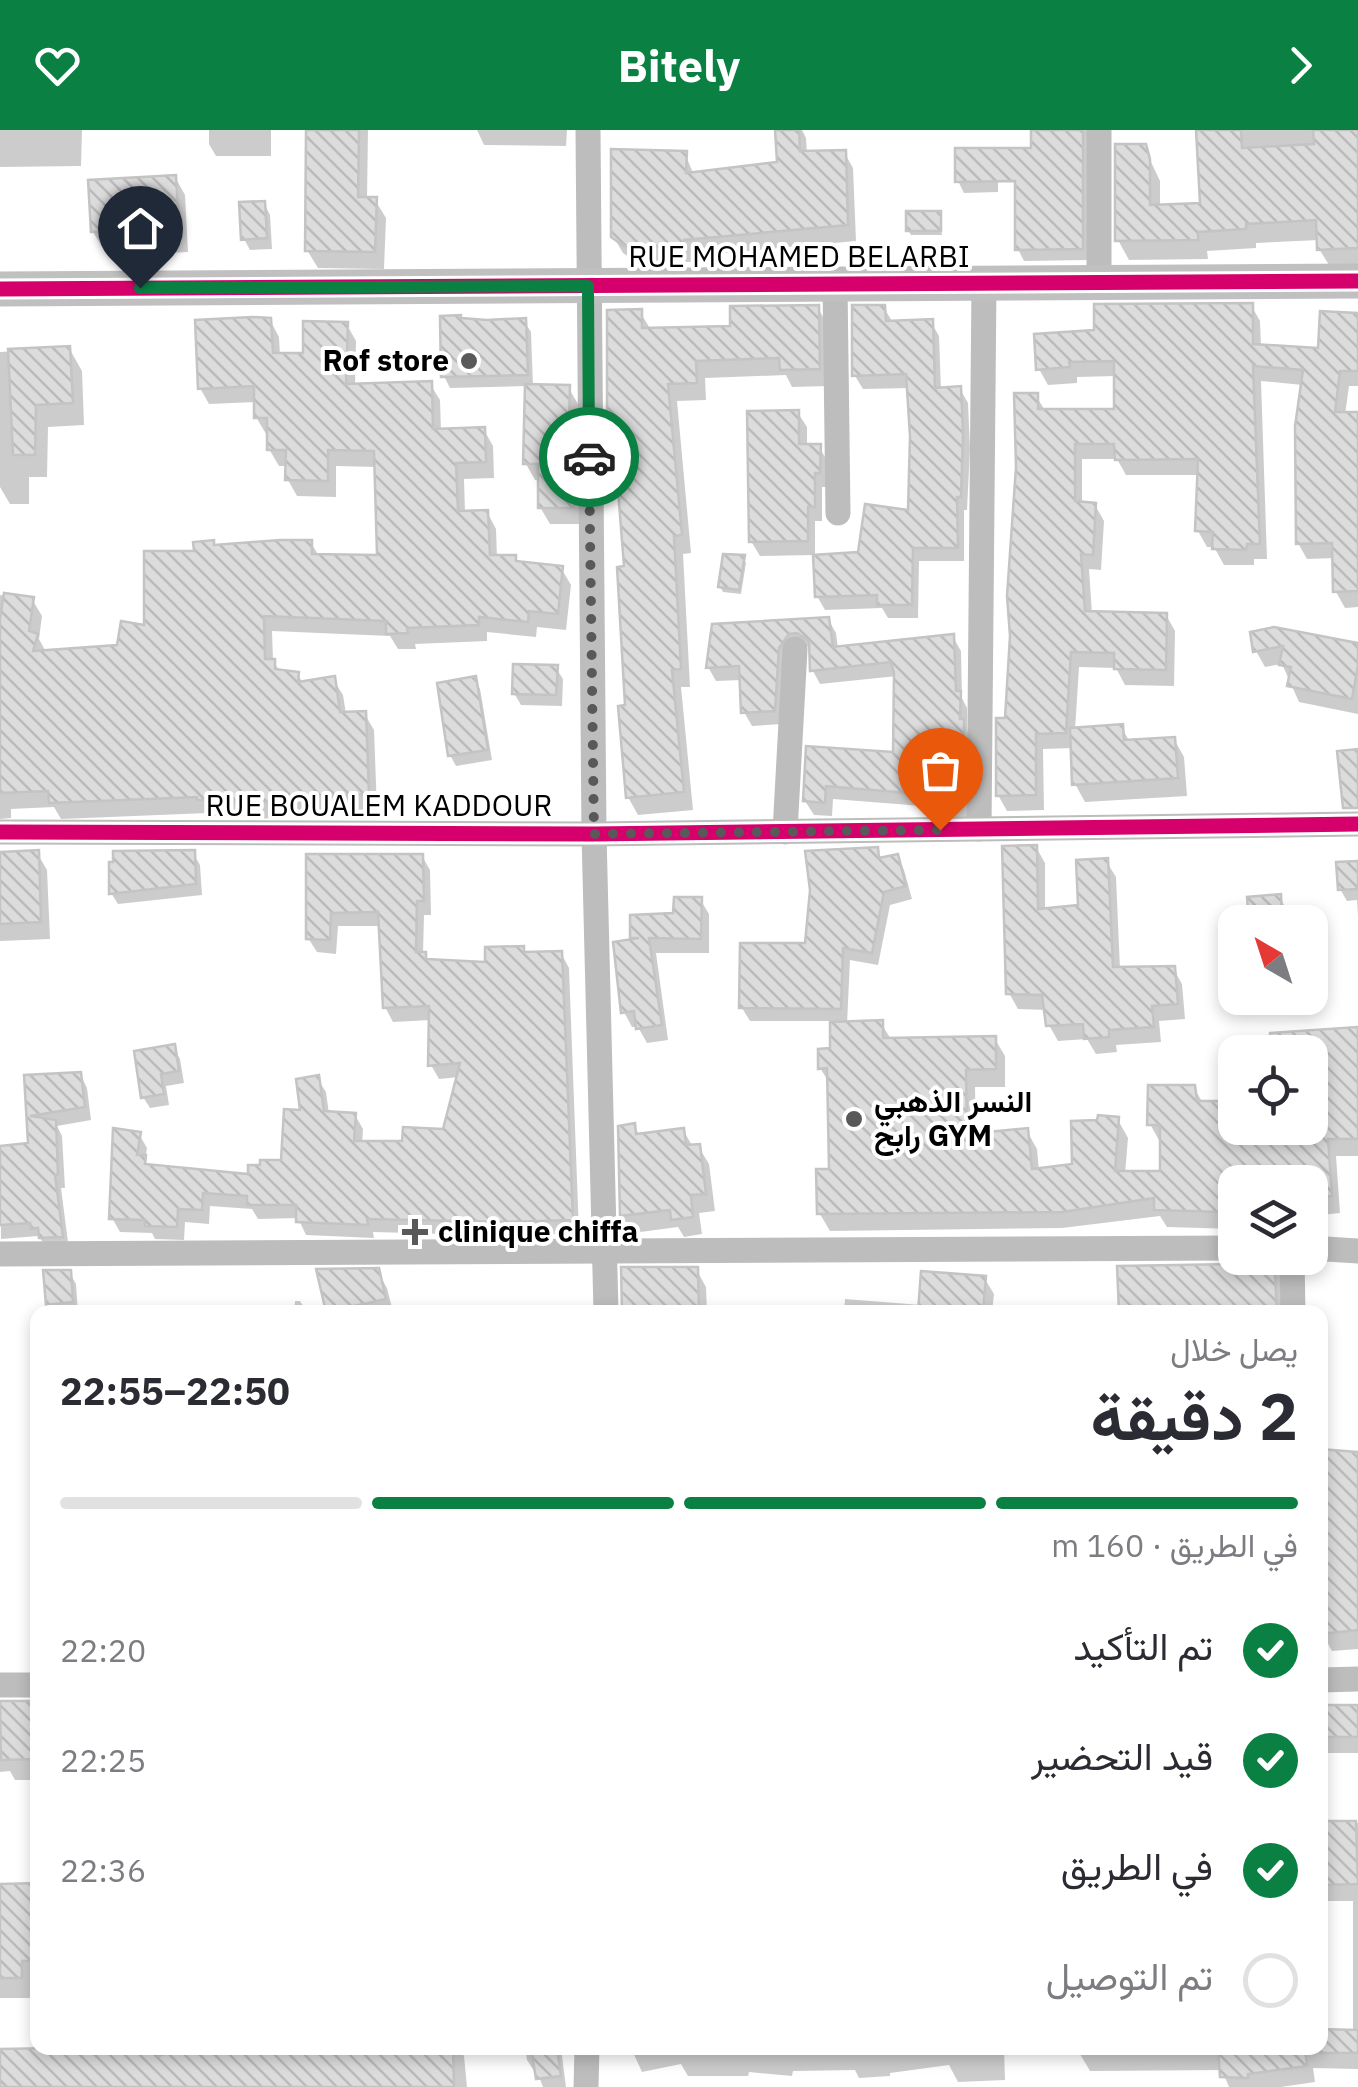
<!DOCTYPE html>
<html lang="ar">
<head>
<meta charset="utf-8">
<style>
	body { margin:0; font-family:"IBM Plex Sans",Vazirmatn,sans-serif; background:#f2f2f3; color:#2b2b33; direction:rtl; height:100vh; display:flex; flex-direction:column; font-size:38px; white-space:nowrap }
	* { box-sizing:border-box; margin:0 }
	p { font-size:32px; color:#7c7c81 }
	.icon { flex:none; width:55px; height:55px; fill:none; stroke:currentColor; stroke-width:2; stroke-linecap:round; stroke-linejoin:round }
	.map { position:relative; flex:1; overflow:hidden; direction:ltr }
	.side { position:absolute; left:30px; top:1175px; width:1298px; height:750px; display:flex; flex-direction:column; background:#fff; border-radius:20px; box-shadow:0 5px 15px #0003; direction:rtl }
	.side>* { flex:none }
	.needle { width:65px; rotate:321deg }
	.tools { position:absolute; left:1218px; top:775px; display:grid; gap:20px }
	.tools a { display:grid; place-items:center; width:110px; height:110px; border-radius:20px; background:#fff; box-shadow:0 5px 15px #0003; font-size:50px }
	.pin { position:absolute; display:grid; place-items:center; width:85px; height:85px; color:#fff; margin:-102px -42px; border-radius:50% 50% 50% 0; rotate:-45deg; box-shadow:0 0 10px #0007 }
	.pin .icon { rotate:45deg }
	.courier { position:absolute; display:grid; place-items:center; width:100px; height:100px; margin:-50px; border:8px solid #0b8043; border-radius:50%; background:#fff; color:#222; box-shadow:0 2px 12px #0007 }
	.overview em { font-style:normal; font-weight:700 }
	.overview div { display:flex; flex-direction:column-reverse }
	.overview { display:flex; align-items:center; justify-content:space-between; height:170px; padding:0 30px }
	h1 { font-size:65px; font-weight:700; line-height:75px }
	.bar { display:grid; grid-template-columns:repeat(4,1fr); gap:15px 10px; align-content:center; height:120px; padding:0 30px }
	.bar i { height:12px; border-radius:8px; background:#e1e1e2 }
	.bar .on { background:#0b8043 }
	.bar p { grid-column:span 4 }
	ol { padding:0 30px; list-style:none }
	li { display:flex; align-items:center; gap:30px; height:110px }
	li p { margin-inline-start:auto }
	li .icon { padding:10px; border-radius:50%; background:#0b8043; color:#fff; stroke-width:4 }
	li:last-child { color:#7c7c81 }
	li i { width:55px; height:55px; border:5px solid #e1e1e2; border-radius:50% }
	header { display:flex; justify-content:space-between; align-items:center; height:130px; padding:0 30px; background:#0b8043; color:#fff; font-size:45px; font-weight:700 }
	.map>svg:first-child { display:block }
	.shadow { fill:#0003 }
	.building { fill:url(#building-back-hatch); stroke:#c4c4c4; stroke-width:2.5 }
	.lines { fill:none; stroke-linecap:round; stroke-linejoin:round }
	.street { stroke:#bdbdbd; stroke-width:25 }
	.secondary { stroke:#c0c0c0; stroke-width:35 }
	.cycleway-casing { stroke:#fff; stroke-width:21 }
	.cycleway { stroke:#d6006c; stroke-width:15 }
	.done { stroke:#595959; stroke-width:10; stroke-dasharray:0 18 }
	.route { stroke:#0b8043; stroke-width:12 }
	.poi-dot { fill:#595959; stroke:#fff; stroke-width:4 }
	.labels { text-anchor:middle; stroke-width:8; stroke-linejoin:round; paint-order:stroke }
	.street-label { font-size:30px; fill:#000; stroke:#fff }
	.poi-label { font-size:30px; font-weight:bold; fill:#000; stroke:#fff; text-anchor:start }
</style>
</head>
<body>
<header><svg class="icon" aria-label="forward" viewBox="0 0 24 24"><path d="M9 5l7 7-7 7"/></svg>Bitely<svg class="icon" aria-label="heart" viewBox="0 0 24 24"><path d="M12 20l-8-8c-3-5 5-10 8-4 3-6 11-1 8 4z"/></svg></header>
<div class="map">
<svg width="1358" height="1957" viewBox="0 0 1358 1957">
	<defs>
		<pattern id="building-back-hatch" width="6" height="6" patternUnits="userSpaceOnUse" patternTransform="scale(2.5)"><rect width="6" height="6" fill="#dcdcdc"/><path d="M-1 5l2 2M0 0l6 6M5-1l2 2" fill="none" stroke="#bbb"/></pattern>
	</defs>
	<rect width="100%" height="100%" fill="#fff"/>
	<g class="shadow">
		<polygon points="0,0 82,0 81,36 0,37"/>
		<polygon points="209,0 271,0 271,26 216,26 209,14"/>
		<polygon points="309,0 368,0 367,69 375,70 386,88 384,139 318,138 307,120"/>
		<polygon points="477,0 567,0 566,16 484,15"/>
		<polygon points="778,0 802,0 806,8 807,24 844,22 853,38 856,111 692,126 692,132 635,131 623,123 613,106 685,24 694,45 780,34"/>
		<polygon points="1033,0 1095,0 1088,130 1024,131 1018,119 1032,101"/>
		<polygon points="1228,0 1358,0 1358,137 1331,138 1319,119 1319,110 1256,113 1256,118 1207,121 1208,129 1129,130 1118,110 1144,17 1160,51 1160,77 1203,76"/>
		<polygon points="998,32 998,62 964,63 958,51"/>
		<polygon points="175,47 185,65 188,122 150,124 146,117 104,120 93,102"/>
		<polygon points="264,73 270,85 272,119 250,120 244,109"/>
		<polygon points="939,83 942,105 911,105 908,100"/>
		<polygon points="1251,175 1260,191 1261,217 1320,221 1358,186 1358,256 1349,256 1345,285 1358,285 1358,477 1345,478 1336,462 1335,428 1307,429 1298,413 1303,255 1261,251 1267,429 1254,429 1254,435 1224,435 1214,417 1207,417 1198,401 1200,345 1126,345 1117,329 1082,329 1082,374 1095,375 1104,391 1101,440 1089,439 1092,484 1166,485 1175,501 1174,556 1125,555 1116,538 1079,537 1075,600 1121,597 1130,612 1174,609 1184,627 1187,666 1085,672 1075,654 1073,618 1043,619 1044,680 1007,681 998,665 1036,266 1046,282 1117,282 1116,246 1077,247 1077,253 1048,255 1039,239 1097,203"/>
		<polygon points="818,178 828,196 829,256 792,257 786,245 705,248 706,270 677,271 691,423 683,424 690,557 681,557 693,680 638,685 628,667 627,439 620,352 610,335 640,182 651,200 733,198"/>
		<polygon points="884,178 892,191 931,192 939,206 941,260 960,259 968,273 970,319 967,380 964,380 964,431 919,431 918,488 888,488 882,478 825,480 817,466 911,382 912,306 910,258 863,259 855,246"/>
		<polygon points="270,190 279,207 280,226 305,225 347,195 356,211 355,256 430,254 440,270 441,302 484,300 493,316 494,348 464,349 465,383 487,382 496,399 497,428 514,428 518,434 561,438 571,455 566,500 537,497 536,507 487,502 487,511 415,514 416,519 398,519 390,506 272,501 273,530 280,542 298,544 303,554 333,549 343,565 346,584 364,583 374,600 377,680 285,683 285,688 245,689 243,686 209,686 208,683 61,689 54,677 11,679 11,688 0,689 0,465 32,469 42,486 39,509 46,522 119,517 147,498 197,424 215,417 311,413 319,426 380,428 377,337 336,336 336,367 297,366 288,350 288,336 279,336 269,319 269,304 266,304 256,287 256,272 209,274 200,258"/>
		<polygon points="462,191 524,191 531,202 533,257 568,257 578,274 578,302 582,310 582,394 550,394 540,377 540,350 535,350 526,334 527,256 450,258 444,246"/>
		<polygon points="69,218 82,241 84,295 48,297 47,347 29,347 29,374 10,374 0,357 0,222"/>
		<polygon points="798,283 807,297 807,316 819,317 828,332 827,357 822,357 822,391 815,391 815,425 760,426 751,411"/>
		<polygon points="743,428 746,433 741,464 723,462 720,457"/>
		<polygon points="828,489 836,503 838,519 953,507 961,521 962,568 967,578 967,600 970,606 969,689 929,689 922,676 833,669 832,686 814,685 805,671 808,618 896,624 897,546 820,554 813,541 812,520 807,516 782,594 752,596 744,582 742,550 716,551 708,537 715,496"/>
		<polygon points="1252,504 1358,515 1358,584 1299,572 1282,534 1265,537 1256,521"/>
		<polygon points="556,538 563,549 562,576 521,575 514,563"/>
		<polygon points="474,549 480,559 492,630 456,636 450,625"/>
		<polygon points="1036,717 1045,733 1045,781 1081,778 1106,731 1116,747 1120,839 1173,838 1182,854 1185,889 1159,891 1161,912 1116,915 1117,922 1096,924 1087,909 1058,911 1049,895 1047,880 1018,879 1009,863"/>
		<polygon points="876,719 883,730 897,726 904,740 912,769 890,775 878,835 850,830 847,894 881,893 892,911 995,909 1005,926 1005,957 975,957 976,1006 1027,1001 1037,1019 1039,1041 1075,1036 1118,990 1128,1008 1125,1044 1162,1044 1160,1012 1150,994 1194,958 1203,973 1235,973 1235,998 1310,998 1310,922 1274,922 1273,906 1358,900 1358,1026 1336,1026 1340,1083 1321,1085 1322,1094 1310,1095 1310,1052 1235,1052 1235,1099 1167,1097 1160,1086 1062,1098 830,1101 820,1084 831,1041 830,954 820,938 833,920 832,891 750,891 742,878 807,816"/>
		<polygon points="37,723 47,740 50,809 0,811 0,725"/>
		<polygon points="193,723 200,735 202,765 118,774 111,763"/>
		<polygon points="422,726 430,740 431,785 424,785 423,824 429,831 488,834 523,818 526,824 561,823 569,838 579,1103 516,1106 373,1102 374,1108 306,1105 298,1088 258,1089 252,1079 210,1076 209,1094 185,1092 184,1110 155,1109 152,1103 120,1102 112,1088 139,1004 147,1018 145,1030 149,1037 251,1046 284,1032 317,948 326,962 329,984 355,985 363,999 362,1014 404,1014 445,1002 459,947 439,949 431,935 431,890 393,892 385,877 381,796 338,796 336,824 317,822 308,808 309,727"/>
		<polygon points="1358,734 1358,786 1357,770 1347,771 1340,759"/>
		<polygon points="1279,767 1286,778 1287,792 1253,792 1251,789"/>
		<polygon points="700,769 709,784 709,823 656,823 668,910 647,913 638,897 632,897 624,882 635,811 633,808"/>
		<polygon points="173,917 180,929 184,953 166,956 169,975 150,978 143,967"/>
		<polygon points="80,944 87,958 91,990 57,996 62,1006 65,1058 61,1058 69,1120 50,1121 38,1106 1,1109 0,1018 30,1016 27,947"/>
		<polygon points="634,996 640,1006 683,1000 693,1017 698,1016 709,1034 715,1081 699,1083 702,1104 684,1107 678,1097 633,1103 622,1086"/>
		<polygon points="1250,1128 1274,1128 1282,1142 1285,1182 1122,1182 1119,1139 1245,1134"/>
		<polygon points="696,1139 706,1157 707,1182 622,1182 624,1140"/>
		<polygon points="319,1141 377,1141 387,1158 393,1182 329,1182"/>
		<polygon points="69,1142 76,1154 78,1182 53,1182 48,1174"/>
		<polygon points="985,1149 994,1164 992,1182 844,1182 845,1169 921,1175"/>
		<polygon points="295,1171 300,1171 307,1182 294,1182"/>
		<polygon points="1358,1441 1358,1519 1332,1521 1322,1503 1320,1443"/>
		<polygon points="0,1574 38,1574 38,1650 15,1650 10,1641 0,1642"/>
		<polygon points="1358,1577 1358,1623 1320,1623 1320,1578"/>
		<polygon points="1320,1693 1358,1693 1358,1939 1313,1938 1315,1952 1281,1957 1229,1957 1222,1940 1090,1941 1080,1924 1080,1918 1320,1918 1320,1902 1353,1902 1353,1771 1328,1771 1320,1757"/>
		<polygon points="0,1756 38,1756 38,1851 32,1851 32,1868 0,1868"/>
		<polygon points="57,1918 297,1918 297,1923 311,1922 312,1918 359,1918 360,1924 408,1924 408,1918 459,1918 464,1926 467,1957 0,1957 0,1922 57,1922"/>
		<polygon points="525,1918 561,1918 566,1957 543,1957 537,1941 534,1941 527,1930"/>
		<polygon points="631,1918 1004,1918 1005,1950 958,1952 949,1935 890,1943 890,1946 859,1948 855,1940 793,1941 792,1946 749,1942 748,1946 688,1946 681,1934 642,1942"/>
	</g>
	<g class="building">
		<polygon points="306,0 359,0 358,67 377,67 375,122 305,121"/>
		<polygon points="775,0 799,0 800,21 846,20 848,95 684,110 684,117 624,116 611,107 611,19 687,21 686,43 777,32"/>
		<polygon points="1031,0 1083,0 1083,119 1015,120 1015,51 955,52 955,18 1031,18"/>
		<polygon points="1196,0 1241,0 1242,18 1314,14 1313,0 1358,0 1358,118 1317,120 1316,90 1246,94 1246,99 1198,102 1198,110 1115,111 1115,14 1146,14 1150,29 1150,75 1200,73"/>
		<polygon points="176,45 179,104 137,106 137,100 91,102 88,50"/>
		<polygon points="265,71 267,108 241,110 239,72"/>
		<rect x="906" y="81" width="35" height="20"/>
		<polygon points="1253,173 1253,214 1318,218 1320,181 1358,183 1358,241 1340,241 1335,282 1358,282 1358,461 1333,462 1332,413 1296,414 1295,296 1303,240 1253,236 1260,414 1247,414 1246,420 1212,419 1213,402 1195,401 1198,329 1115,330 1114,314 1075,314 1075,371 1096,373 1093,425 1081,424 1085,481 1167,483 1166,540 1114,539 1114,523 1071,522 1066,603 1036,604 1036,665 996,666 996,588 1005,588 1010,506 1007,466 1016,337 1014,263 1038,263 1038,279 1114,279 1114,231 1069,232 1070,237 1036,240 1034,204 1094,200 1094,174"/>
		<polygon points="819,175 820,239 780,240 779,228 696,231 697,253 668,254 682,405 674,406 681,539 672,540 684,662 626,668 618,576 625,575 617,437 624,436 616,335 607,335 607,180 642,179 642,198 730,196 730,176"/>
		<polygon points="852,175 885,175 886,191 933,189 935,258 961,256 963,304 961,367 957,367 958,418 913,418 912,475 877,475 877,465 815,467 813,425 858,422 865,374 908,380 910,306 906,244 852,246"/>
		<polygon points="461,185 461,188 487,190 526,188 528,245 441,247 440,186"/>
		<polygon points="252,187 271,188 273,223 303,223 303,191 348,192 346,254 432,251 433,299 485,297 486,332 456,333 458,381 488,380 490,425 516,425 516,431 563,436 558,484 529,481 528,492 479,487 479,495 407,498 408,503 386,504 386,491 264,486 265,529 275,529 275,539 299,542 298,552 335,546 340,582 366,581 369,664 277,668 277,672 233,673 233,670 197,670 197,667 49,673 48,661 0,663 0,489 4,463 34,467 29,501 38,504 33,521 117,515 121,491 144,495 144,421 194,421 193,412 214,410 214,415 280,410 312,410 312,424 377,425 374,321 328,320 328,351 285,350 286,320 267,320 267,288 254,288 254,256 198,259 195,190"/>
		<polygon points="70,216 73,273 36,275 35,325 13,325 8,219"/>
		<polygon points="525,254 570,255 569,291 574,291 574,378 538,378 538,334 523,334"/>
		<polygon points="799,280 799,314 821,314 820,343 815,343 815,377 808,377 808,411 749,412 747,281"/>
		<polygon points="723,424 745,425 739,460 718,457"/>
		<polygon points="829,487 833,517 954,504 956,561 961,561 960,589 964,589 963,676 919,675 919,664 826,656 825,673 803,671 806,616 893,622 894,543 891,532 810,541 809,511 797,503 789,504 779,518 775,581 741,583 739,536 706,538 712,494"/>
		<polygon points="1274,497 1358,513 1358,535 1352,569 1287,556 1291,537 1279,535 1283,516 1253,522 1250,502"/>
		<polygon points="513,534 558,535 556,565 512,564"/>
		<polygon points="476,546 488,620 448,626 437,553"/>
		<polygon points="1123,594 1124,610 1175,607 1178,648 1072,655 1070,598"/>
		<polygon points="1358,619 1358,678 1343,678 1337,621"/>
		<polygon points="1037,715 1038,779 1078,775 1076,730 1108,728 1113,837 1175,836 1178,874 1152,876 1154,897 1109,900 1109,907 1084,909 1083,894 1046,896 1042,865 1006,864 1002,716"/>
		<polygon points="878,717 879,728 898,724 906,756 884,762 872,823 843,818 841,879 739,878 740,813 805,813 810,760 805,721"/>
		<polygon points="39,720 41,792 0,794 0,722"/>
		<polygon points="195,720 196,754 109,764 109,732 113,732 113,721"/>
		<polygon points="306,724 423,724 424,771 417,771 416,822 426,822 426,829 485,832 485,817 524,816 524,822 562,821 573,1090 507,1092 367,1089 368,1095 296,1092 296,1075 247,1075 247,1066 203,1063 202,1080 178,1079 177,1097 145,1096 145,1090 109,1089 113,998 141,1002 137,1025 146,1025 145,1034 248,1044 248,1035 260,1035 260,1030 281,1030 284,979 300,980 296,949 319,945 324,981 356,983 354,1011 402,1011 403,997 443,999 460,933 428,936 429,876 383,878 378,782 331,783 330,810 306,809"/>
		<polygon points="1358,731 1358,759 1338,760 1336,732"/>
		<polygon points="1281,764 1282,787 1249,790 1247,767"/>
		<polygon points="674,767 702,767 701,809 649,808 662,895 636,899 634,881 621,883 613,812 639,808 630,808 630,785 673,783"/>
		<polygon points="883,890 883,908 996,906 996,939 966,940 967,1004 1028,998 1032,1039 1072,1034 1071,991 1097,990 1098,985 1119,987 1115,1041 1160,1041 1160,995 1147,995 1148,955 1195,955 1197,971 1235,971 1235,998 1310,998 1310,922 1271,922 1270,903 1358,897 1358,1009 1328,1009 1332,1066 1310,1068 1310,1052 1235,1052 1235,1068 1221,1068 1221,1082 1154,1080 1154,1068 1062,1082 817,1084 816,1039 829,1039 827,938 818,939 818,919 830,918 830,892"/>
		<polygon points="175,914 179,941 161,944 164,964 141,968 134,921"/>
		<polygon points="81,942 85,977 30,986 56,990 58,1044 55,1045 63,1107 39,1108 38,1098 31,1099 30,1093 0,1095 0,1016 28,1013 24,945"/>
		<polygon points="635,993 636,1004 684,998 686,1015 700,1014 706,1064 691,1065 693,1087 671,1090 670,1080 620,1086 618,996"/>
		<polygon points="1248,1128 1274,1128 1277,1182 1119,1182 1117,1136 1235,1134"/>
		<polygon points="621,1137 698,1137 699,1182 622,1182"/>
		<polygon points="379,1138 386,1169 326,1182 316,1139"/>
		<polygon points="43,1140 71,1140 73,1172 46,1175"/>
		<polygon points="921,1141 986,1146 983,1182 918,1182"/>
		<polygon points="1320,1319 1358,1322 1358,1500 1320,1504"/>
		<polygon points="0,1571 38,1571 38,1629 1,1630"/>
		<rect x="1320" y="1575" width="38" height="32"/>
		<polygon points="1320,1691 1356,1691 1358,1754 1320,1755"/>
		<polygon points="38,1753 38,1831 22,1831 22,1848 0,1848 0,1754"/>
		<polygon points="1320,1899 1358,1900 1358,1923 1320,1923"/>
		<polygon points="55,1918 158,1918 158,1926 186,1918 349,1918 348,1921 406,1922 406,1918 453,1918 454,1957 0,1957 0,1919"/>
		<polygon points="531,1918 557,1918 561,1946 536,1949"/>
		<polygon points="1218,1918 1305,1918 1307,1936 1248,1944 1248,1948 1220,1947"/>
	</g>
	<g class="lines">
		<g class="street">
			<polyline points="588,0 594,704 606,1182"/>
			<polyline points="1099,0 1099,151"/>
			<polyline points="835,154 838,383"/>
			<polyline points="979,699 984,153"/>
			<polyline points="0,702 594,704 1358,694"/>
			<polyline points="785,702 795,519"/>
			<polyline points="1310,1118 1358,1121"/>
			<polyline points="0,1124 1235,1118"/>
			<polyline points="1292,1128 1293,1182"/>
			<polyline points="1320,1550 1358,1549"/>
			<polyline points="0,1555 38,1555"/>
			<polyline points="586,1957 587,1918"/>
		</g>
		<polyline class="secondary" points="0,159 1358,151"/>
		<defs>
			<g id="cycleway">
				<polyline points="0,159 1358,151"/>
				<polyline points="0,702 594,704 1358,694"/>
			</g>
		</defs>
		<use href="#cycleway" class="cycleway-casing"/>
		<use href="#cycleway" class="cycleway"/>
	</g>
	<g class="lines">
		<polyline class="done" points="589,327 594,704 940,700"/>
		<polyline class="route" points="140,158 588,156 589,327"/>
	</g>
	<g class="poi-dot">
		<circle cx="469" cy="231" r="10"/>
		<circle cx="854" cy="989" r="10"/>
		<path d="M410 1087h10v10h10v10h-10v10h-10v-10h-10v-10h10z"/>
	</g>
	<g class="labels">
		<g class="street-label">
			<text x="799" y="137">RUE MOHAMED BELARBI</text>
			<text x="379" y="686">RUE BOUALEM KADDOUR</text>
		</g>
		<g class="poi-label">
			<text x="449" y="241" text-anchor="end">Rof store</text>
			<text x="874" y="982">النسر الذهبي<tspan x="874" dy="34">رابح GYM</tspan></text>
			<text x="438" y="1112">clinique chiffa</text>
		</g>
	</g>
</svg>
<div class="tools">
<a><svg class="needle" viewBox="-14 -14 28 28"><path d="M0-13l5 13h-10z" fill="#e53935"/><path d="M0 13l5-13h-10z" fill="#7c7c81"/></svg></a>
<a><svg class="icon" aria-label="locate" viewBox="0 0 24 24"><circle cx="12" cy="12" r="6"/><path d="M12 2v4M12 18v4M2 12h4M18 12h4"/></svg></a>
<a><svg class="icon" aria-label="layers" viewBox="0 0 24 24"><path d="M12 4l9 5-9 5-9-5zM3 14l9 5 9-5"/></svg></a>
</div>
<div class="pin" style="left:940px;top:700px;background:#ea580c"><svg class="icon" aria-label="bag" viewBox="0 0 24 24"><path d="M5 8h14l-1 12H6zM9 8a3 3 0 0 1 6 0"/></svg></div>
<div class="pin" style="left:140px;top:158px;background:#1f2937"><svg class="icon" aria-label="home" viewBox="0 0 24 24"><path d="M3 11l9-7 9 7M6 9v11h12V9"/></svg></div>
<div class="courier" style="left:589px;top:327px"><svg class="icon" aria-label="car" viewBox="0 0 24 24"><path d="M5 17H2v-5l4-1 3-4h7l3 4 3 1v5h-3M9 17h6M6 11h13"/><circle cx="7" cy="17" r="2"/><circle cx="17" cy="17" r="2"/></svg></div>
<section class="side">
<div class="overview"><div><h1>2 دقيقة</h1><p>يصل خلال</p></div><em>22:50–22:55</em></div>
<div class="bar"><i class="on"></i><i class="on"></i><i class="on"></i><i></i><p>في الطريق · 160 m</p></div>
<ol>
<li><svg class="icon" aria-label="check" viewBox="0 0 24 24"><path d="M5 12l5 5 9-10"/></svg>تم التأكيد<p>22:20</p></li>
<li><svg class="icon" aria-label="check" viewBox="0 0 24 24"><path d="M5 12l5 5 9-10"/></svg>قيد التحضير<p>22:25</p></li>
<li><svg class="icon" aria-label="check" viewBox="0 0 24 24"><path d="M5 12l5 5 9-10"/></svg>في الطريق<p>22:36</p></li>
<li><i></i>تم التوصيل</li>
</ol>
</section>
</div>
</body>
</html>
